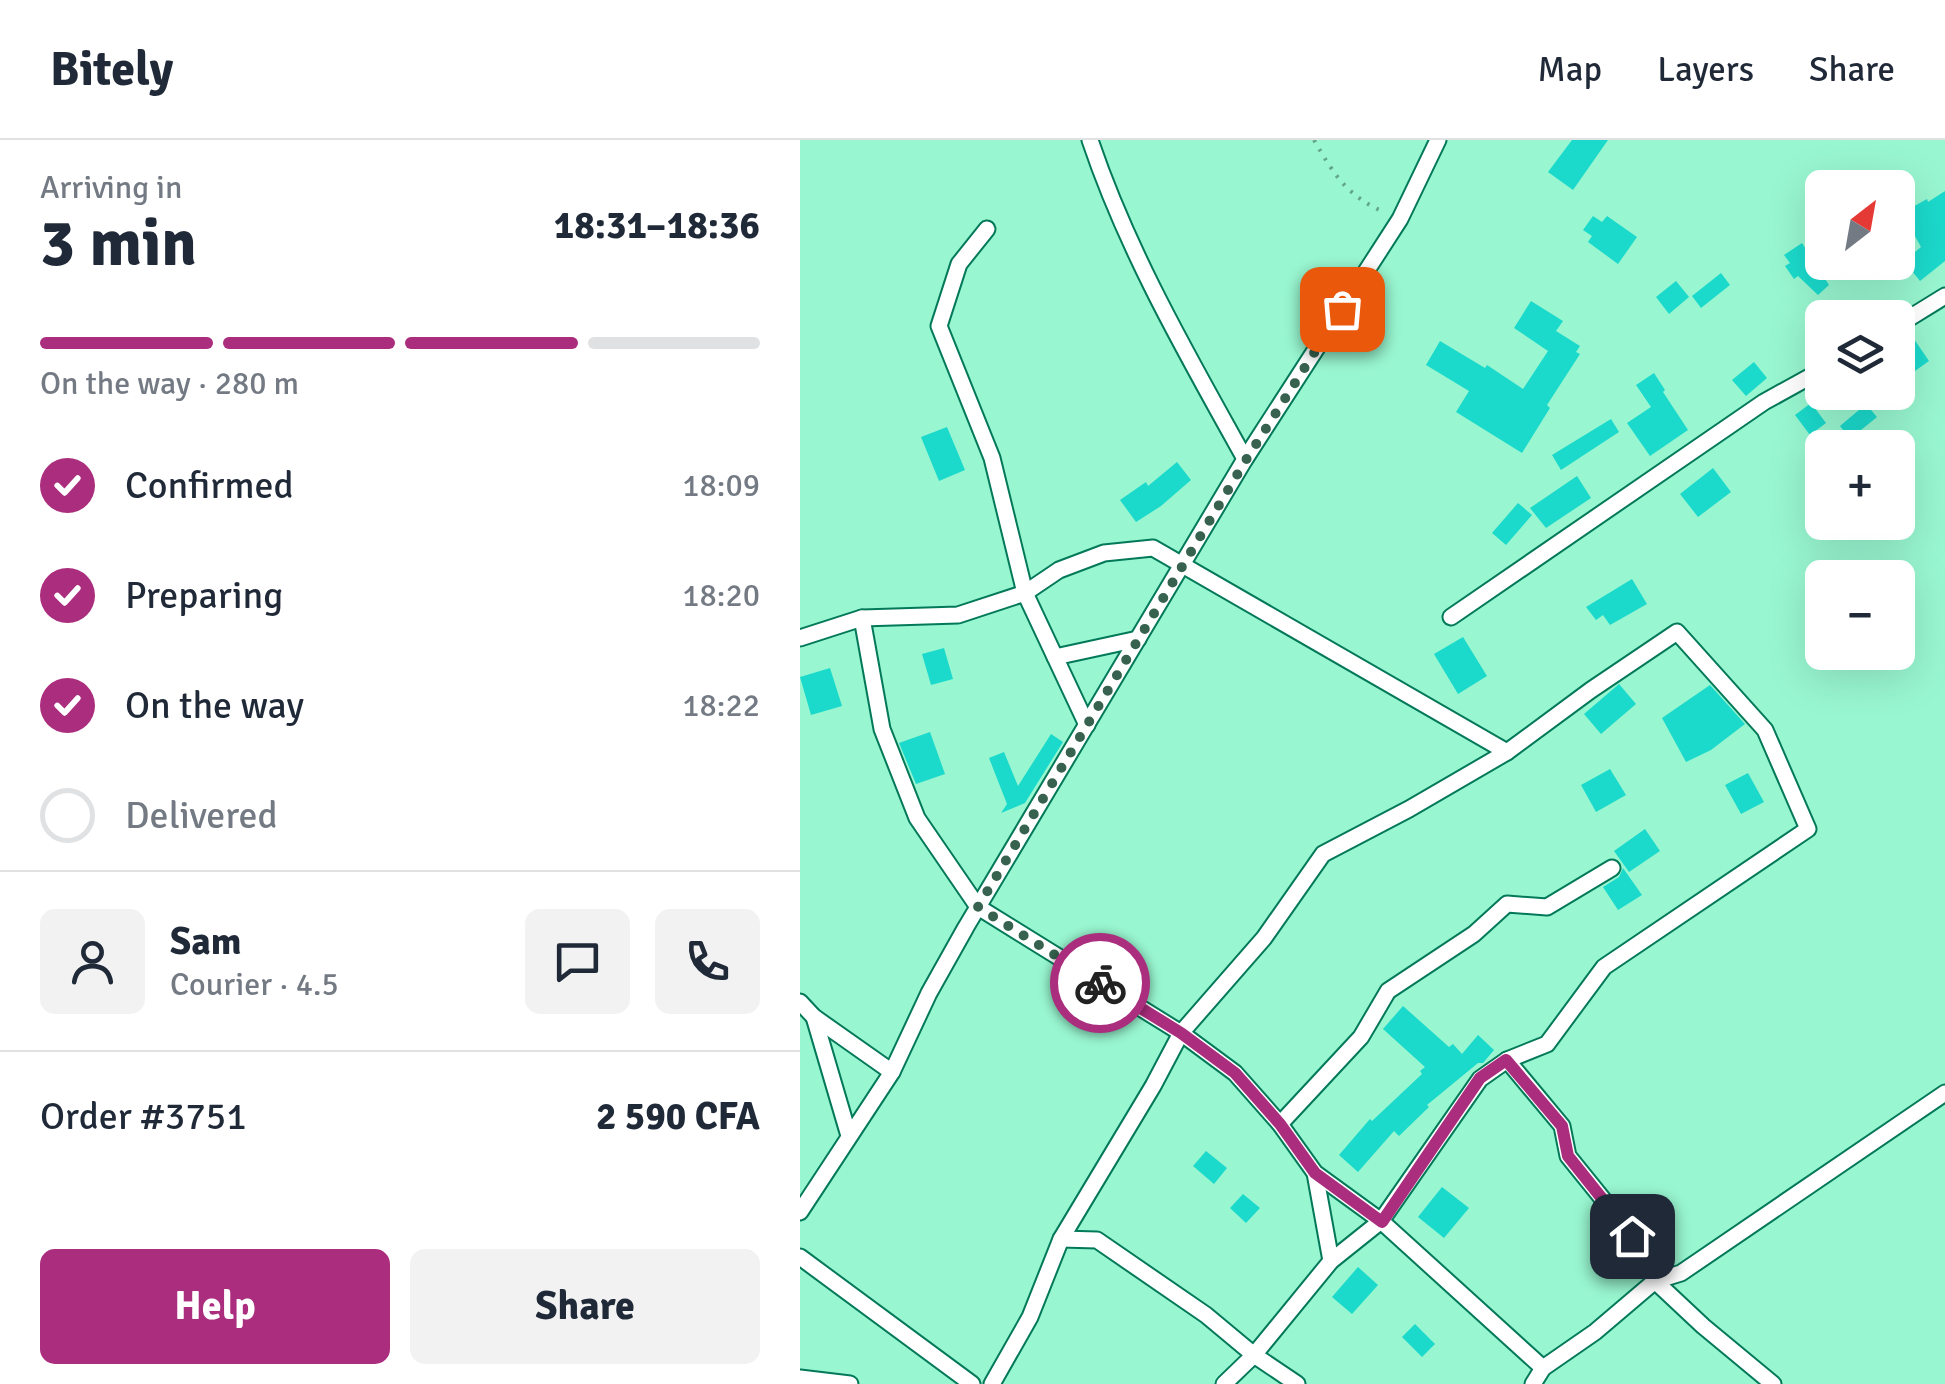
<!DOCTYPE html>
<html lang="en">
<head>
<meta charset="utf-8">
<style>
	body { margin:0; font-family:Signika,sans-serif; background:#f2f2f3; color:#1f2937; height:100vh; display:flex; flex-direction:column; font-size:38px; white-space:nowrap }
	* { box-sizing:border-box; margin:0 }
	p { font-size:32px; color:#747a83 }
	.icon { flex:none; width:55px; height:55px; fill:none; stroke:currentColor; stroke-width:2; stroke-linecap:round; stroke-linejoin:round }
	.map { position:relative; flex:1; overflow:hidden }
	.sheet { display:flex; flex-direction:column; background:#fff; width:800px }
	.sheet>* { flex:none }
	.needle { width:65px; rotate:31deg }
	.fabs { position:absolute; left:1005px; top:30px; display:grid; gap:20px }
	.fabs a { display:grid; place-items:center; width:110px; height:110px; border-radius:15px; background:#fff; box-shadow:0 10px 40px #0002; font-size:50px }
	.pin { position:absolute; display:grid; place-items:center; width:85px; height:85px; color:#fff; margin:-42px; border-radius:20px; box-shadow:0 5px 15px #0006 }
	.courier { position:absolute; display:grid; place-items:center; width:100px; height:100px; margin:-50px; border:8px solid #ab2d7d; border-radius:50%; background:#fff; color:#222; box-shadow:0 2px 12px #0007 }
	.head em { font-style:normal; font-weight:800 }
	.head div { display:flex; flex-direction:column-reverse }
	.head { display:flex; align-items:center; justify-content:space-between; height:170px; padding:0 40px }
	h1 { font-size:65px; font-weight:800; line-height:75px }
	.bar { display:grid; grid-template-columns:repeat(4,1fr); gap:15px 10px; align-content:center; height:120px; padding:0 40px }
	.bar i { height:12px; border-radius:8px; background:#e0e1e3 }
	.bar .active { background:#ab2d7d }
	.bar p { grid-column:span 4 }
	.line { display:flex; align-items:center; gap:25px; padding:0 40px; border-top:2px solid #e0e1e3 }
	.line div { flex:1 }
	.round { display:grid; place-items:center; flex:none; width:105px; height:105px; border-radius:15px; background:#f2f2f3 }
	ol { padding:0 40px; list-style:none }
	li { display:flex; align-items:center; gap:30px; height:110px }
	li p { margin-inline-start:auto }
	li .icon { padding:10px; border-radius:50%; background:#ab2d7d; color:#fff; stroke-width:4 }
	li:last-child { color:#747a83 }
	li i { width:55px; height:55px; border:5px solid #e0e1e3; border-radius:50% }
	.action { display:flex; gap:20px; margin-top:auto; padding:20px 40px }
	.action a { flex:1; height:115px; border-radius:15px; background:#ab2d7d; color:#fff; font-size:40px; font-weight:800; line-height:115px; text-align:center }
	.action a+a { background:#f2f2f3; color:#1f2937 }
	header { display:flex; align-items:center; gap:60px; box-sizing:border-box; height:140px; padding:0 50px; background:#fff; border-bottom:2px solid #e0e1e3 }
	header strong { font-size:48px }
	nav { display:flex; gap:55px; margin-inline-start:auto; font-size:35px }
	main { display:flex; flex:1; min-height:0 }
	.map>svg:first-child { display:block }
	.building { fill:#1bdacc }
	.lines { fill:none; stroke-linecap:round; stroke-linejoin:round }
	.minor-casing { stroke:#037959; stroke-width:19 }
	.path { stroke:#63a68a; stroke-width:4; stroke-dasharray:2.5 8; stroke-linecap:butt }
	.minor { stroke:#fff; stroke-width:15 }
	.done { stroke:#36624f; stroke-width:10; stroke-dasharray:0 18 }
	.route { stroke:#ab2d7d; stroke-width:12 }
</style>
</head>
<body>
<header>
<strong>Bitely</strong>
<nav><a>Map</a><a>Layers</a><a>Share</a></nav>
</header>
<main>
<section class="sheet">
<div class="head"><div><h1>3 min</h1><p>Arriving in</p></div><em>18:31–18:36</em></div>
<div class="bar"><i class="active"></i><i class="active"></i><i class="active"></i><i></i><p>On the way · 280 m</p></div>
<ol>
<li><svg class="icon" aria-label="check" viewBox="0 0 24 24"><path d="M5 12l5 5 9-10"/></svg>Confirmed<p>18:09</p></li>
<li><svg class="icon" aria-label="check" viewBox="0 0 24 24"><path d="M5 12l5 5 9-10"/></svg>Preparing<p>18:20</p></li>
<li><svg class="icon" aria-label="check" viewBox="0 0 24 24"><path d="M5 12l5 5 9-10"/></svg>On the way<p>18:22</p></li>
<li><i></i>Delivered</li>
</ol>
<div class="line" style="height:180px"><a class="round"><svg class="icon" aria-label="person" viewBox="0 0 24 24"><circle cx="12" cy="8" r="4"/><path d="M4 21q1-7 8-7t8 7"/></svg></a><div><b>Sam</b><p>Courier · 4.5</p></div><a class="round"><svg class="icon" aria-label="chat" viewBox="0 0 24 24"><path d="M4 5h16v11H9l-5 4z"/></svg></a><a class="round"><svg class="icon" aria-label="phone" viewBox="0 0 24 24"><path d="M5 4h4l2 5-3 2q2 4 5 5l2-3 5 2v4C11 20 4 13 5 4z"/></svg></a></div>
<div class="line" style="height:130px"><div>Order #3751</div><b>2 590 CFA</b></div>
<div class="action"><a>Help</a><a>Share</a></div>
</section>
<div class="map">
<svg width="1145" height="1244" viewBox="0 0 1145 1244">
	<rect width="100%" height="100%" fill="#98f6d0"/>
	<g class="building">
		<polygon points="772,0 808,0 773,50 748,32"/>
		<polygon points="1145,51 1145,121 1120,141 1104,121 1121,107 1102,73 1127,59 1128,62"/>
		<polygon points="793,76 802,82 807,76 837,97 818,124 788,102 792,96 783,90"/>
		<polygon points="1002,103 1029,145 1018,155 998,136 994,139 985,126 990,123 984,115"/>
		<polygon points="921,133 930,145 901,168 892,156"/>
		<polygon points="876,141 889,157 869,174 856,157"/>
		<polygon points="731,161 763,181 756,191 780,206 776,212 780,214 747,265 750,268 722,313 656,272 669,251 626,225 640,201 685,228 687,225 723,249 748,211 714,188"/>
		<polygon points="1114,199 1129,221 1098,243 1098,210"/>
		<polygon points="954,222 967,238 946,256 932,240"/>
		<polygon points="854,233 865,250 863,252 888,290 850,316 827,283 851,267 836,245"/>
		<polygon points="1011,263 1026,283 1010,295 995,275"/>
		<polygon points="1066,264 1077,277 1050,299 1040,286"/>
		<polygon points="811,279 819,292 761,330 752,315"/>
		<polygon points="147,287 165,330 139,341 121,297"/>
		<polygon points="377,322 391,340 361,366 336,382 320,360 346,342 348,346"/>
		<polygon points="913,328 931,352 898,377 880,354"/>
		<polygon points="777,336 791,358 746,388 730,368"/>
		<polygon points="718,363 732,375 706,405 692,393"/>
		<polygon points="832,439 847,464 810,485 803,475 796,480 786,467"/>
		<polygon points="663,497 687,536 658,554 634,514"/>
		<polygon points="144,508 153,539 131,545 122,514"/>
		<polygon points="30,528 42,566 11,575 0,537"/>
		<polygon points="819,544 836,564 801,594 784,574"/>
		<polygon points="910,545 945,584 911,610 886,622 862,578"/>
		<polygon points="130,592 145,634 116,644 99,603"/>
		<polygon points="251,594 263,602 225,663 201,673 207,664 189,618 204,612 218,646"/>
		<polygon points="810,629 826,655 796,672 781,645"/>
		<polygon points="948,633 964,662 941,674 925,645"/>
		<polygon points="845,689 860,711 829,732 814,711"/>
		<polygon points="823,728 842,755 818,770 803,747 819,737"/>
		<polygon points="603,866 649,907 653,904 662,914 678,895 694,910 683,923 678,923 627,965 629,967 599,996 594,991 558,1032 539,1015 570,979 572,981 622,934 620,931 625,927 583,889"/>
		<polygon points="406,1011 427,1028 414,1044 393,1026"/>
		<polygon points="642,1047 669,1068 644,1098 618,1077"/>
		<polygon points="443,1054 460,1068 446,1083 430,1068"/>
		<polygon points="558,1127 578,1145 552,1174 532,1157"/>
		<polygon points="615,1184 635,1204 622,1217 602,1197"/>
	</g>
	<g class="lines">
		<defs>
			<g id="minor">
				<path d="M 290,0 C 328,113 388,216 445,319"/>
				<polyline points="187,89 159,124 139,186 192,318 225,453 287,585"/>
				<polyline points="1098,185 1145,156"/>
				<polyline points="651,477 964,262 1022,230"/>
				<polyline points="62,478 82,589 117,678 178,767 381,893 435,933 480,984 515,1033 581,1081 743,1228"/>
				<polyline points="0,498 62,478 158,475 225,453 259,430 304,413 353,408 707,612"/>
				<polyline points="255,517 338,499"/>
				<polyline points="0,862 14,877 92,932"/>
				<polyline points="14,877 49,996"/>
				<polyline points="707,920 762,986 768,1016 852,1120 855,1141 903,1186 973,1244"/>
				<polyline points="480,984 561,897 588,851 674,794 707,764 747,767 812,728"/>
				<polyline points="515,1033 531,1121"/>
				<polyline points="0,1072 92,932 129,853 166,787 445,319 600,79 638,0"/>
				<polyline points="261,1099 297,1100 406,1175 454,1215 497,1244"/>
				<polyline points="0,1117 172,1244"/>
				<polyline points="0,1238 50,1244"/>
				<polyline points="192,1244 230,1177 261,1099 353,946 381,893 464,798 523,714 609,669 707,612 791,550 877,492 965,590 1008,689 804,827 747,904 707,920 680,939 581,1081 531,1121 454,1215 424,1244"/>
				<polyline points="733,1244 743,1228 795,1192 855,1141 881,1133 1145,953"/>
			</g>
		</defs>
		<use href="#minor" class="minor-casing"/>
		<path class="path" d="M 514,0 C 534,35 548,57 586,73"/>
		<use href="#minor" class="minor"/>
	</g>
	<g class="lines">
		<polyline class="done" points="300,843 178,767 446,320 542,169"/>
		<polyline class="route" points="300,843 381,893 435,933 480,984 515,1033 582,1082 680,938 706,920 762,986 768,1016 832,1096"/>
	</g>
</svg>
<div class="fabs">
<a><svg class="needle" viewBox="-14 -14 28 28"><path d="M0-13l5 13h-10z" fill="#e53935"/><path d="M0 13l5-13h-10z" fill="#747a83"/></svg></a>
<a><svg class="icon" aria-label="layers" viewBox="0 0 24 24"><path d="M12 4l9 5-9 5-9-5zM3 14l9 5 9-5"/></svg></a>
<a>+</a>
<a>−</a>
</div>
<div class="pin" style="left:542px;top:169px;background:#ea580c"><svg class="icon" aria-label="bag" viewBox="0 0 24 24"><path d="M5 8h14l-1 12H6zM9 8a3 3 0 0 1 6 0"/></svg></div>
<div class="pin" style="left:832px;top:1096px;background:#1f2937"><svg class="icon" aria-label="home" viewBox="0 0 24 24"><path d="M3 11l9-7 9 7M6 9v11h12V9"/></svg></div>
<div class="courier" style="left:300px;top:843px"><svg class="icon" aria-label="bike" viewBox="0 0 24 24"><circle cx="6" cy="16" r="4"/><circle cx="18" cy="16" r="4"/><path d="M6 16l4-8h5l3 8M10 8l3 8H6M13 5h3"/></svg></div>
</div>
</main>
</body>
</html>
